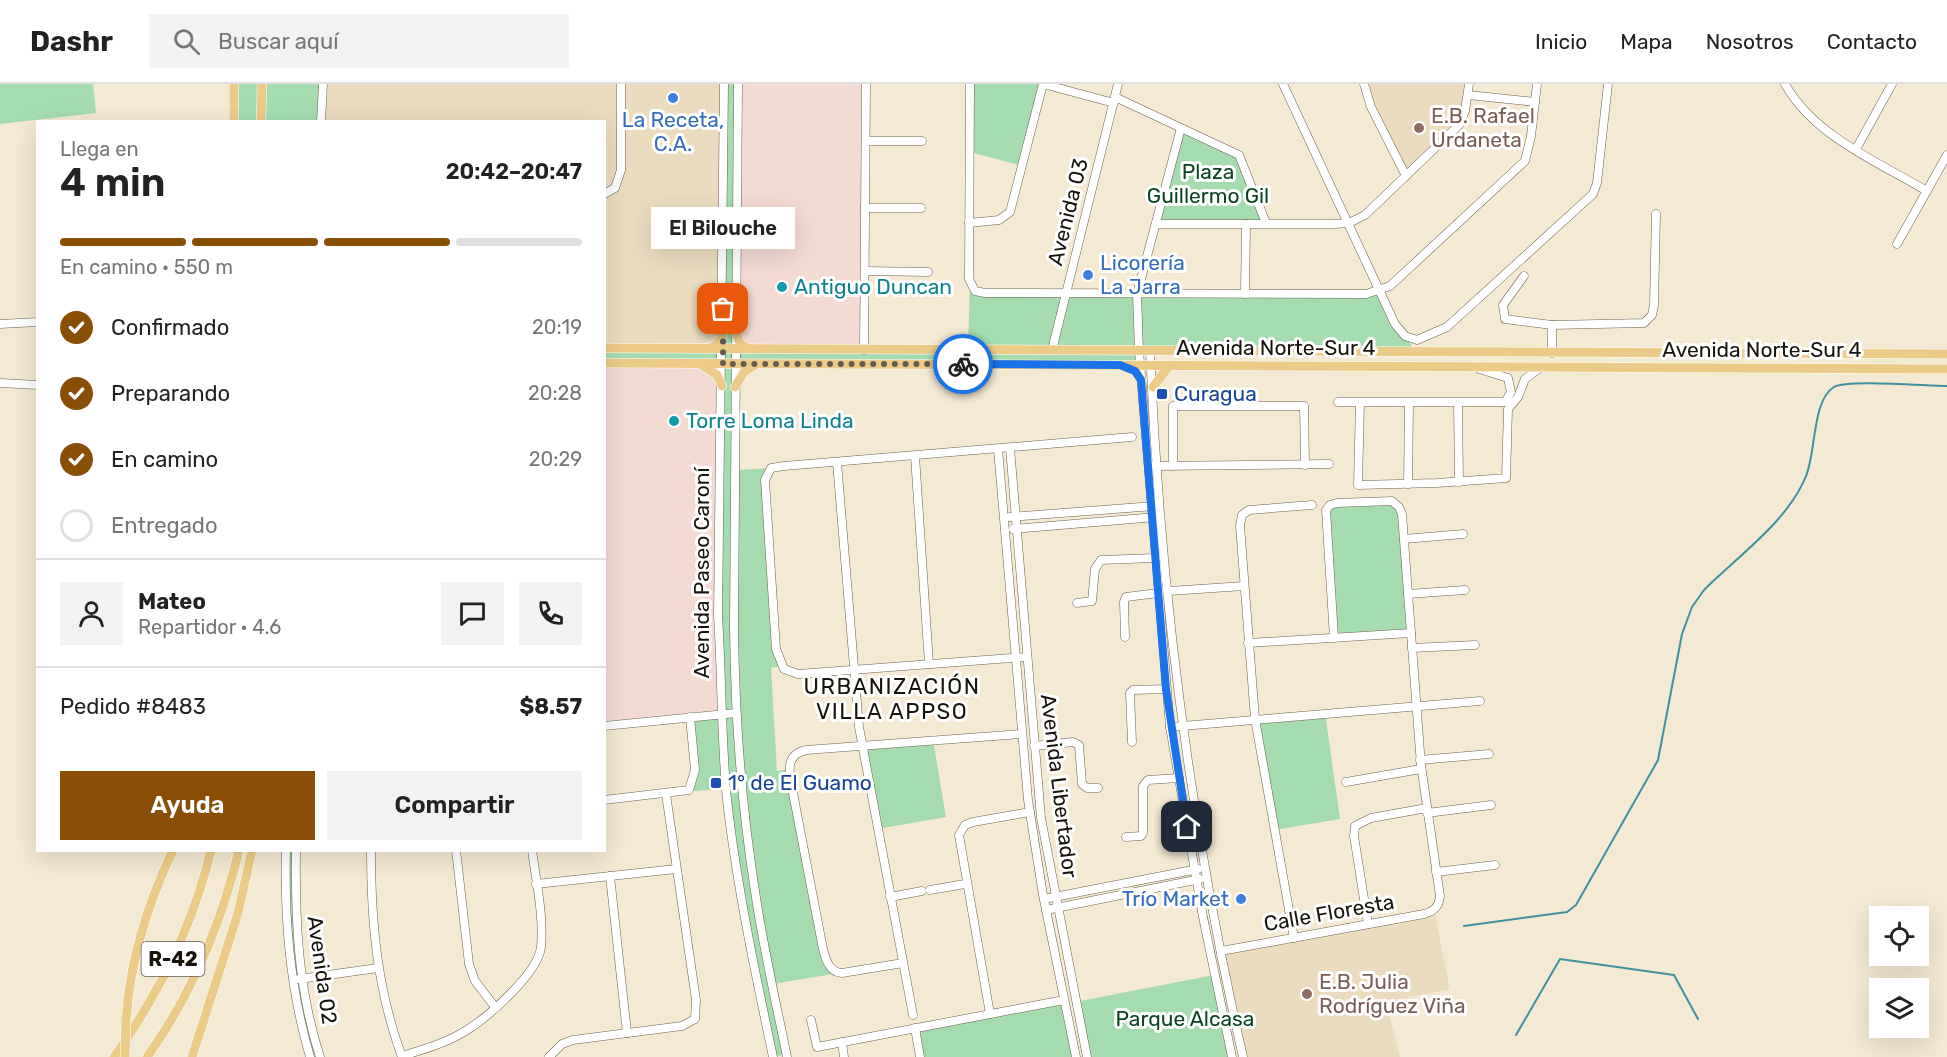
<!DOCTYPE html>
<html lang="es">
<head>
<meta charset="utf-8">
<style>
	body { margin:0; font-family:Rubik,sans-serif; background:#f2f2f2; color:#222; height:100vh; display:flex; flex-direction:column; font-size:22px; white-space:nowrap }
	* { box-sizing:border-box; margin:0 }
	p { font-size:20px; color:#767676 }
	.icon { flex:none; width:33px; height:33px; fill:none; stroke:currentColor; stroke-width:2; stroke-linecap:round; stroke-linejoin:round }
	.map { position:relative; flex:1; overflow:hidden }
	.details { position:absolute; left:36px; top:36px; width:570px; height:732px; display:flex; flex-direction:column; background:#fff; border-radius:0px; box-shadow:0 6px 24px #0002 }
	.details>* { flex:none }
	.controls { position:absolute; left:1869px; top:822px; display:grid; gap:12px }
	.controls a { display:grid; place-items:center; width:60px; height:60px; border-radius:0px; background:#fff; box-shadow:0 6px 24px #0002; font-size:30px }
	.pin { position:absolute; display:grid; place-items:center; width:51px; height:51px; color:#fff; margin:-26px; border-radius:12px; box-shadow:0 3px 9px #0006 }
	.courier { position:absolute; display:grid; place-items:center; width:60px; height:60px; margin:-30px; border:4px solid #1a73e8; border-radius:50%; background:#fff; color:#222; box-shadow:0 2px 8px #0007 }
	.bubble { position:absolute; height:42px; border-radius:0px; background:#fff; box-shadow:0 6px 24px #0002; font-size:20px; font-weight:600; line-height:42px; text-align:center }
	.headline em { font-style:normal; font-weight:600 }
	.headline div { display:flex; flex-direction:column-reverse }
	.headline { display:flex; align-items:center; justify-content:space-between; height:102px; padding:0 24px }
	h1 { font-size:39px; font-weight:600; line-height:45px }
	.bar { display:grid; grid-template-columns:repeat(4,1fr); gap:9px 6px; align-content:center; height:72px; padding:0 24px }
	.bar i { height:8px; border-radius:4px; background:#e0e0e0 }
	.bar .on { background:#894f06 }
	.bar p { grid-column:span 4 }
	.line { display:flex; align-items:center; gap:15px; padding:0 24px; border-top:2px solid #e0e0e0 }
	.line div { flex:1 }
	.round { display:grid; place-items:center; flex:none; width:63px; height:63px; border-radius:0px; background:#f2f2f2 }
	ol { padding:0 24px; list-style:none }
	li { display:flex; align-items:center; gap:18px; height:66px }
	li p { margin-inline-start:auto }
	li .icon { padding:6px; border-radius:50%; background:#894f06; color:#fff; stroke-width:4 }
	li:last-child { color:#767676 }
	li i { width:33px; height:33px; border:3px solid #e0e0e0; border-radius:50% }
	.button { display:flex; gap:12px; margin-top:auto; padding:12px 24px }
	.button a { flex:1; height:69px; border-radius:0px; background:#894f06; color:#fff; font-size:24px; font-weight:600; line-height:69px; text-align:center }
	.button a+a { background:#f2f2f2; color:#222 }
	header { display:flex; align-items:center; gap:36px; box-sizing:border-box; height:84px; padding:0 30px; background:#fff; border-bottom:2px solid #e0e0e0 }
	header strong { font-size:28px }
	nav { display:flex; gap:33px; margin-inline-start:auto; font-size:21px }
	.search { width:420px; height:54px; background:#f2f2f2; display:flex; align-items:center; gap:15px; box-sizing:border-box; padding:0 21px; border-radius:0px; color:#767676; font-size:22px }
	.map>svg:first-child { display:block }
	.commercial { fill:#f3dad3 }
	.built { fill:#ebdcbf }
	.green { fill:#a4dcb0 }
	.lines { fill:none; stroke-linecap:round; stroke-linejoin:round }
	.stream { stroke:#40909f; stroke-width:2 }
	.minor-casing { stroke:#6a604c; stroke-width:9 }
	.major-casing { stroke:#fff; stroke-width:10 }
	.minor { stroke:#fff; stroke-width:8 }
	.major { stroke:#eccb88; stroke-width:9 }
	.major-bridge-casing { stroke:#fff; stroke-width:10; stroke-linecap:butt }
	.major-bridge { stroke:#eccb88; stroke-width:9 }
	.done { stroke:#645e51; stroke-width:6; stroke-dasharray:0 10.8 }
	.route { stroke:#1a73e8; stroke-width:8 }
	.shop-dot { fill:#3f7fe0; stroke:#fff; stroke-width:2 }
	.education-dot { fill:#8d6e63; stroke:#fff; stroke-width:2 }
	.culture-dot { fill:#0f9aa8; stroke:#fff; stroke-width:2 }
	.transit-dot { fill:#1a4fb4; stroke:#fff; stroke-width:2 }
	.labels { text-anchor:middle; stroke-width:6; stroke-linejoin:round; paint-order:stroke }
	.shield { fill:#fff; stroke:#5d5a54; stroke-width:1.5 }
	.shield-label { font-size:20px; font-weight:bold; fill:#17130b }
	.education-label { font-size:21px; fill:#785e54; stroke:#fff; text-anchor:start }
	.shop-label { font-size:21px; fill:#366cbe; stroke:#fff }
	.park-label { font-size:21px; fill:#0a4320; stroke:#fff }
	.street-label { font-size:21px; fill:#17130b; stroke:#fff }
	.culture-label { font-size:21px; fill:#0d838f; stroke:#fff; text-anchor:start }
	.transit-label { font-size:21px; fill:#164399; stroke:#fff; text-anchor:start }
	.neighbourhood-label { font-size:22px; letter-spacing:1.5px; fill:#17130b; stroke:#fff }
</style>
</head>
<body>
<header>
<strong>Dashr</strong>
<div class="search"><svg class="icon" aria-label="search" viewBox="0 0 24 24"><circle cx="10" cy="10" r="6"/><path d="M15 15l6 6"/></svg>Buscar aquí</div>
<nav><a>Inicio</a><a>Mapa</a><a>Nosotros</a><a>Contacto</a></nav>
</header>
<div class="map">
<svg width="1947" height="973" viewBox="0 0 1947 973">
	<rect width="100%" height="100%" fill="#f4e9d2"/>
	<g class="commercial">
		<polygon points="738,0 866,0 864,266 736,266"/>
		<polygon points="605,279 723,280 721,630 605,642"/>
	</g>
	<g class="built">
		<polygon points="321,0 724,0 722,265 605,264 604,38 321,38"/>
		<polygon points="1364,0 1469,0 1463,34 1406,92"/>
		<polygon points="1434,826 1450,905 1386,918 1400,973 1243,973 1221,867"/>
	</g>
	<g class="green">
		<polygon points="0,0 93,0 96,29 0,40"/>
		<rect x="234" y="0" width="87" height="37"/>
		<polygon points="725,0 738,0 736,266 968,265 970,200 975,207 1381,207 1395,240 1409,254 1413,268 1139,267 1140,281 736,280 736,386 771,384 767,389 781,582 771,584 777,687 789,685 825,874 839,889 773,900 786,970 773,973 726,704 686,708 692,703 690,633 721,630 723,280 605,279 605,264 722,265"/>
		<polygon points="970,0 1043,0 1023,82 970,68"/>
		<polygon points="1181,44 1235,69 1266,139 1156,140"/>
		<polygon points="1386,416 1399,423 1411,549 1334,554 1325,432 1330,421"/>
		<polygon points="1325,629 1340,735 1274,746 1255,635"/>
		<polygon points="933,656 946,733 877,745 862,661"/>
		<polygon points="286,767 296,767 296,849 320,973 310,973 304,953 285,810"/>
		<polygon points="1214,891 1232,973 1087,973 1075,918"/>
		<polygon points="1064,916 1076,973 920,973 915,944"/>
	</g>
	<g class="lines">
		<g class="stream">
			<path d="M 1464,842 L 1567,828 L 1576,821 L 1658,676 L 1682,550 L 1692,523 L 1704,506 C 1737,473 1789,436 1806,392 C 1816,369 1812,316 1834,303 C 1847,295 1927,302 1947,302"/>
			<polyline points="1516,951 1560,875 1674,891 1698,935"/>
		</g>
		<defs>
			<g id="minor">
				<path d="M 724,0 L 718,532 C 722,593 721,654 727,716 C 737,803 755,888 773,973"/>
				<path d="M 738,0 L 734,543 C 735,632 741,719 755,807 C 763,863 776,918 787,973"/>
				<polyline points="970,0 969,195 975,207 985,209 1366,210 1390,202 1525,77 1531,52 1537,0"/>
				<polyline points="1043,0 1114,19"/>
				<polyline points="1283,0 1395,240 1405,252 1417,256 1447,243 1593,110 1597,99 1608,0"/>
				<polyline points="1364,0 1371,23 1406,92"/>
				<path d="M 1785,0 C 1814,52 1878,78 1927,107"/>
				<polyline points="1468,11 1535,18"/>
				<polyline points="1115,13 1239,71 1266,139"/>
				<polyline points="321,38 323,0"/>
				<polyline points="1181,44 1137,210 1139,267 1170,643 1203,833 1232,973"/>
				<polyline points="866,57 922,57"/>
				<polyline points="1856,65 1892,0"/>
				<polyline points="604,110 615,104 621,86 621,0"/>
				<polyline points="865,124 921,124"/>
				<polyline points="969,139 999,136 1010,128 1043,0"/>
				<polyline points="1156,140 1335,140 1349,139 1365,131 1459,41 1465,27 1469,0"/>
				<polyline points="1897,160 1947,71"/>
				<polyline points="865,187 928,188"/>
				<polyline points="1524,192 1503,221 1505,235 1552,241 1644,239 1652,231 1654,221 1656,130"/>
				<polyline points="1245,210 1246,140"/>
				<polyline points="0,240 38,238"/>
				<polyline points="1552,241 1552,269"/>
				<polyline points="864,266 866,0"/>
				<polyline points="1052,266 1118,0"/>
				<path d="M 1150,267 C 1160,504 1190,741 1243,973"/>
				<polyline points="0,299 38,301"/>
				<polyline points="1338,318 1505,318 1511,308 1508,294 1479,285"/>
				<polyline points="1360,319 1358,401 1437,399 1506,394 1508,325 1518,313 1525,295 1541,283"/>
				<polyline points="1458,320 1459,398"/>
				<polyline points="1010,364 1041,734 1087,973"/>
				<polyline points="998,365 1028,716 1043,811 1076,973"/>
				<polyline points="915,372 929,580"/>
				<polyline points="837,378 859,643 913,931"/>
				<polyline points="1154,382 1329,380"/>
				<polyline points="1173,382 1173,322 1304,322 1305,381"/>
				<polyline points="1408,400 1409,319"/>
				<polyline points="1010,433 1154,422"/>
				<polyline points="1013,445 1156,433"/>
				<polyline points="1404,455 1463,450"/>
				<polyline points="1169,507 1244,502"/>
				<polyline points="1408,510 1465,506"/>
				<polyline points="1077,519 1092,517 1095,485 1101,476 1155,474"/>
				<polyline points="1125,553 1124,518 1126,513 1158,509"/>
				<polyline points="1248,559 1411,549"/>
				<polyline points="1412,564 1475,561"/>
				<polyline points="1026,573 798,590 784,585 776,565 765,396 771,384 784,382 1132,353"/>
				<polyline points="604,642 736,629"/>
				<polyline points="1170,643 1480,617"/>
				<polyline points="1132,658 1130,609 1133,606 1166,605"/>
				<polyline points="1034,662 1073,658 1079,661 1082,700 1087,704 1098,704"/>
				<polyline points="1420,676 1489,670"/>
				<polyline points="1346,698 1421,685"/>
				<polyline points="604,716 689,706 695,686 690,633"/>
				<polyline points="1427,729 1491,721"/>
				<polyline points="1126,753 1141,752 1143,749 1143,702 1148,696 1179,694"/>
				<path d="M 286,766 C 284,837 290,905 310,973"/>
				<path d="M 296,766 C 295,837 298,905 320,973"/>
				<path d="M 371,766 C 371,838 377,905 402,973"/>
				<polyline points="456,766 469,880 475,897 495,923"/>
				<polyline points="1436,788 1495,781"/>
				<polyline points="610,792 627,949"/>
				<polyline points="536,800 676,785"/>
				<polyline points="930,806 965,800"/>
				<polyline points="890,813 922,807"/>
				<polyline points="1044,815 1198,785"/>
				<polyline points="1046,826 1200,795"/>
				<polyline points="1368,840 1354,752 1355,742 1371,734 1427,724"/>
				<polyline points="1294,854 1255,635 1240,442 1242,431 1249,426 1312,421"/>
				<path d="M 1221,867 L 1424,830 C 1434,827 1439,823 1440,812 L 1421,681 L 1402,430 L 1399,423 L 1392,417 L 1337,419 L 1330,421 L 1326,426 L 1334,554"/>
				<path d="M 903,879 L 842,889 C 829,888 826,876 823,865 L 793,709 C 790,692 783,671 806,666 L 1021,650"/>
				<polyline points="299,895 378,884"/>
				<polyline points="990,930 959,751 965,741 973,738 1030,728"/>
				<polyline points="811,936 817,963 1064,916"/>
				<polyline points="915,944 920,973"/>
				<polyline points="842,958 844,973"/>
				<path d="M 402,972 C 422,966 443,960 462,949 C 485,936 538,890 541,863 C 544,832 536,797 532,766"/>
				<polyline points="549,973 562,960 573,956 682,942 695,935 696,916 666,710"/>
			</g>
			<g id="major">
				<polyline points="234,0 234,38"/>
				<polyline points="261,38 262,0"/>
				<polyline points="736,248 740,259 749,265"/>
				<polyline points="604,264 1947,270"/>
				<polyline points="708,265 717,261 723,251"/>
				<polyline points="604,279 1947,285"/>
				<polyline points="703,282 717,291 722,302"/>
				<polyline points="1125,283 1135,287 1141,296"/>
				<polyline points="735,303 744,288 755,281"/>
				<polyline points="1153,303 1170,281"/>
				<path d="M 126,936 C 130,876 147,821 173,766"/>
				<path d="M 114,973 C 159,910 193,842 211,766"/>
				<path d="M 147,973 C 192,910 221,841 239,766"/>
				<polyline points="192,973 238,829 252,766"/>
			</g>
		</defs>
		<use href="#minor" class="minor-casing"/>
		<use href="#major" class="major-casing"/>
		<use href="#minor" class="minor"/>
		<use href="#major" class="major"/>
		<defs>
			<polyline id="major-bridge" points="125,973 126,936"/>
		</defs>
		<use href="#major-bridge" class="major-bridge-casing"/>
		<use href="#major-bridge" class="major-bridge"/>
	</g>
	<g class="lines">
		<polyline class="done" points="723,225 723,280 963,280"/>
		<polyline class="route" points="963,280 1120,281 1135,287 1141,296 1166,605 1187,743"/>
	</g>
	<g class="shop-dot">
		<circle cx="673" cy="14" r="6"/>
		<circle cx="1088" cy="191" r="6"/>
		<circle cx="1241" cy="815" r="6"/>
	</g>
	<g class="education-dot">
		<circle cx="1419" cy="44" r="6"/>
		<circle cx="1307" cy="910" r="6"/>
	</g>
	<g class="culture-dot">
		<circle cx="782" cy="203" r="6"/>
		<circle cx="674" cy="337" r="6"/>
	</g>
	<g class="transit-dot">
		<rect x="1156" y="304" width="12" height="12" rx="3"/>
		<rect x="710" y="693" width="12" height="12" rx="3"/>
	</g>
	<g class="labels">
		<rect class="shield" x="141.5" y="858" width="63" height="34" rx="4.5"/>
		<g class="shield-label">
			<text x="173" y="882">R-42</text>
		</g>
		<g class="education-label">
			<text x="1431" y="39">E.B. Rafael<tspan x="1431" dy="24">Urdaneta</tspan></text>
			<text x="1319" y="905">E.B. Julia<tspan x="1319" dy="24">Rodríguez Viña</tspan></text>
		</g>
		<g class="shop-label">
			<text x="673" y="43">La Receta,<tspan x="673" dy="24">C.A.</tspan></text>
			<text x="1100" y="186" text-anchor="start">Licorería<tspan x="1100" dy="24">La Jarra</tspan></text>
			<text x="1229" y="822" text-anchor="end">Trío Market</text>
		</g>
		<g class="park-label">
			<text x="1208" y="95">Plaza<tspan x="1208" dy="24">Guillermo Gil</tspan></text>
			<text x="1185" y="942">Parque Alcasa</text>
		</g>
		<g class="street-label">
			<text transform="translate(1068 128) rotate(-76)" y="7">Avenida 03</text>
			<text x="1276" y="271">Avenida Norte-Sur 4</text>
			<text x="1762" y="273">Avenida Norte-Sur 4</text>
			<text transform="translate(702 489) rotate(-90)" y="7">Avenida Paseo Caroní</text>
			<text transform="translate(1059 702) rotate(83)" y="7">Avenida Libertador</text>
			<text transform="translate(1329 829) rotate(-10)" y="7">Calle Floresta</text>
			<text transform="translate(322 886) rotate(82)" y="7">Avenida 02</text>
		</g>
		<g class="culture-label">
			<text x="794" y="210">Antiguo Duncan</text>
			<text x="686" y="344">Torre Loma Linda</text>
		</g>
		<g class="transit-label">
			<text x="1174" y="317">Curagua</text>
			<text x="728" y="706">1° de El Guamo</text>
		</g>
		<g class="neighbourhood-label">
			<text x="892" y="610">URBANIZACIÓN<tspan x="892" dy="25">VILLA APPSO</tspan></text>
		</g>
	</g>
</svg>
<div class="controls">
<a><svg class="icon" aria-label="locate" viewBox="0 0 24 24"><circle cx="12" cy="12" r="6"/><path d="M12 2v4M12 18v4M2 12h4M18 12h4"/></svg></a>
<a><svg class="icon" aria-label="layers" viewBox="0 0 24 24"><path d="M12 4l9 5-9 5-9-5zM3 14l9 5 9-5"/></svg></a>
</div>
<div class="pin" style="left:723px;top:225px;background:#ea580c"><svg class="icon" aria-label="bag" viewBox="0 0 24 24"><path d="M5 8h14l-1 12H6zM9 8a3 3 0 0 1 6 0"/></svg></div>
<div class="pin" style="left:1187px;top:743px;background:#1f2937"><svg class="icon" aria-label="home" viewBox="0 0 24 24"><path d="M3 11l9-7 9 7M6 9v11h12V9"/></svg></div>
<div class="courier" style="left:963px;top:280px"><svg class="icon" aria-label="bike" viewBox="0 0 24 24"><circle cx="6" cy="16" r="4"/><circle cx="18" cy="16" r="4"/><path d="M6 16l4-8h5l3 8M10 8l3 8H6M13 5h3"/></svg></div>
<div class="bubble" style="left:651px;top:123px;width:144px">El Bilouche</div>
<section class="details">
<div class="headline"><div><h1>4 min</h1><p>Llega en</p></div><em>20:42–20:47</em></div>
<div class="bar"><i class="on"></i><i class="on"></i><i class="on"></i><i></i><p>En camino · 550 m</p></div>
<ol>
<li><svg class="icon" aria-label="check" viewBox="0 0 24 24"><path d="M5 12l5 5 9-10"/></svg>Confirmado<p>20:19</p></li>
<li><svg class="icon" aria-label="check" viewBox="0 0 24 24"><path d="M5 12l5 5 9-10"/></svg>Preparando<p>20:28</p></li>
<li><svg class="icon" aria-label="check" viewBox="0 0 24 24"><path d="M5 12l5 5 9-10"/></svg>En camino<p>20:29</p></li>
<li><i></i>Entregado</li>
</ol>
<div class="line" style="height:108px"><a class="round"><svg class="icon" aria-label="person" viewBox="0 0 24 24"><circle cx="12" cy="8" r="4"/><path d="M4 21q1-7 8-7t8 7"/></svg></a><div><b>Mateo</b><p>Repartidor · 4.6</p></div><a class="round"><svg class="icon" aria-label="chat" viewBox="0 0 24 24"><path d="M4 5h16v11H9l-5 4z"/></svg></a><a class="round"><svg class="icon" aria-label="phone" viewBox="0 0 24 24"><path d="M5 4h4l2 5-3 2q2 4 5 5l2-3 5 2v4C11 20 4 13 5 4z"/></svg></a></div>
<div class="line" style="height:78px"><div>Pedido #8483</div><b>$8.57</b></div>
<div class="button"><a>Ayuda</a><a>Compartir</a></div>
</section>
</div>
</body>
</html>
